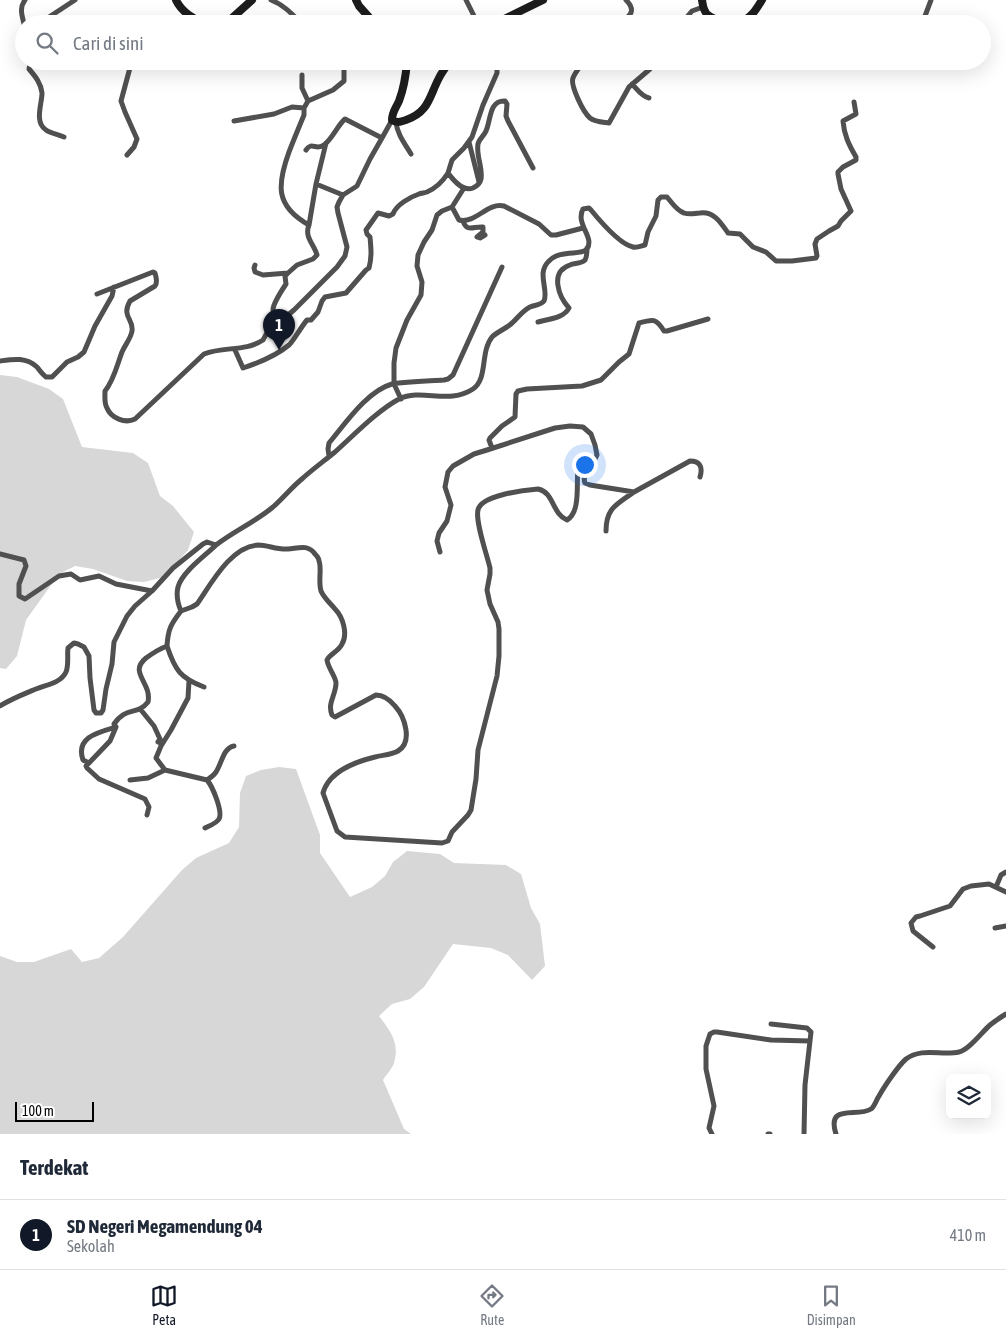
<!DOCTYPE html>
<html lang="id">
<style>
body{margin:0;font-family:"Asap Condensed",sans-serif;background:#f6f6f7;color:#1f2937}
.controls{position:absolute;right:15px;bottom:15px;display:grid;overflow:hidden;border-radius:8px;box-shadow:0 5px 20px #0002}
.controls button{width:45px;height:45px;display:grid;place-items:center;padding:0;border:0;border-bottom:1px solid #e0e1e3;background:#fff;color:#1f2937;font:25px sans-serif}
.scale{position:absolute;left:15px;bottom:12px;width:79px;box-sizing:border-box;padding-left:5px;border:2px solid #000;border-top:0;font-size:14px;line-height:18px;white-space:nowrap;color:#000;-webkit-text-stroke:4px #fff;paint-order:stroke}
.you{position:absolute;left:584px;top:464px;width:18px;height:18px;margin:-12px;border:4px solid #fff;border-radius:50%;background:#1a73e8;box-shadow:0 0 0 8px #1a73e833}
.badge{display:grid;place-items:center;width:32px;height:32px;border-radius:50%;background:#111827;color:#fff;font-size:16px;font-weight:700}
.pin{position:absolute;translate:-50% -41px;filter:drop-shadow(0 1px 2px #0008)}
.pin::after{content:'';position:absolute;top:26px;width:18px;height:15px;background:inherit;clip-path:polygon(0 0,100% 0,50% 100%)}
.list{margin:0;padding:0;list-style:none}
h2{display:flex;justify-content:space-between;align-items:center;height:65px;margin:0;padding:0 20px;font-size:21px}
h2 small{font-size:16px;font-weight:400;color:#747a83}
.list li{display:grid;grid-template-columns:32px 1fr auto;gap:15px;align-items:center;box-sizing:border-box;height:70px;padding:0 20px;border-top:1px solid #e0e1e3}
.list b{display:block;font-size:19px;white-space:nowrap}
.list p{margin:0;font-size:16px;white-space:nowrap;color:#747a83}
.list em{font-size:16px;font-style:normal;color:#747a83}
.icon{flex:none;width:28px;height:28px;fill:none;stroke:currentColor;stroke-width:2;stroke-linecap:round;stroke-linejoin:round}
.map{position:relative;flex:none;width:1006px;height:1134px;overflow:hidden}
.search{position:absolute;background:#fff;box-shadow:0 5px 20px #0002;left:15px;right:15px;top:15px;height:55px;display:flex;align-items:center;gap:12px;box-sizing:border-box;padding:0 18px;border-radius:28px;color:#747a83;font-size:19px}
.sheet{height:135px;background:#fff}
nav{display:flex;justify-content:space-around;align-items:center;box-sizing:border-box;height:70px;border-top:1px solid #e0e1e3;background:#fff;font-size:14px;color:#747a83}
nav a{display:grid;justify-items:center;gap:2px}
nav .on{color:#111827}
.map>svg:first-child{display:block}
</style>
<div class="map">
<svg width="1006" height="1134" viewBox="0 0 1006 1134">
<rect width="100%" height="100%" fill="#fff"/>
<path fill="#d7d7d7" d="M0,375L17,377L49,389L63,399L82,447L133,453L148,463L160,496L173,506L194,532L188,550L164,577L144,582L127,581L93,569L75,566L59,574L26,620L17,656L6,669L0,668Z
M279,767L296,769L320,835V853L350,897L372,887L385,876L393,862L407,851L440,854L454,863L506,865L521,874L531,908L540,924L545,966L532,980L508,955L491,948L453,944L424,987L410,999L392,1004L379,1016C390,1031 400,1042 394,1063C392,1069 386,1075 383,1080L404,1129L411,1134H0V956L17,962H34L71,949L82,962L99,958L123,937L182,870L196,858L229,843L239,827L240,793L246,776L261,770Z"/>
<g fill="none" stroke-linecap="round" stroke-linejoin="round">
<path stroke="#505050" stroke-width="5" d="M271,0C284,5 292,14 302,24
M466,0L478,24
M24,24C22,15 19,8 25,0
M34,24L43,21L75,0
M172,24L180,18L191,16
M619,24C630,16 637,11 626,0
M681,24L692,11L703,7
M922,24L931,0
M24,29C22,34 22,40 24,45
M32,61L30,64L29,69C35,76 41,83 42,93C42,104 34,122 46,130C50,133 59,135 64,137
M101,61C111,64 125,69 134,61
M495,61L497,66V73L483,105L472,137L464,148L452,160L448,173C454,181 463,192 473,188C477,186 480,184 481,179C483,168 476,156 478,144C479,139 484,136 486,131C491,120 489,100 505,101L507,104L506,116L508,121L533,168
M584,61C581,66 575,72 573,78C570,85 583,112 590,118C595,122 602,122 609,123L629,87L650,69L656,61
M302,75V88L308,101L304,108V115C299,127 294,139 289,152C277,185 275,206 309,225
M632,84C638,90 641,96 649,98
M308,101L333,90L344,81V69L341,61
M234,121L274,114L292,107L304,108
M396,122C397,134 405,144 411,154
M469,142L479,182
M306,150C312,141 316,151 324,145C333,138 337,126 345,119L382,138L392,120
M127,155L134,147L137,139L125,112L121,101L131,64
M316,184L343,195
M464,188L452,207L459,220C476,224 487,202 504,206L539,224L551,235H556L583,228
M463,221C467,233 474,226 483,227V232L477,237L480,238L485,235
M255,265L254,268L255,272L263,275L288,273L297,265L313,259L317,255C314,244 304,237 309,225L316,184L326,143
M97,294L153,272L155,273C156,277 158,282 155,286L130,301C121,317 134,319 132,331C131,338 125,345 122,352C117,365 114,380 105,391C105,397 104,403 107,408C111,418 125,424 135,419L204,354C224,346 245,352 263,340C267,333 271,325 273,317C274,316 273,310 273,309C274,302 282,290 286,284L285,276L288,273
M274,316L288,315L294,310L337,267L345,256L347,247L338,213L337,207L339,202L343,195L357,186L370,159L382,138
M538,322C549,319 564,318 569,308C559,297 549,272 570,265C574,263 581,264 585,260C587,257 587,252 587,248
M235,350L243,368C258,363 276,356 289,345C294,340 301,327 307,320H311L318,312L322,301L325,297L346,293L366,270L369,268C372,257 371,248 370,237L367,234L366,230L378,213L389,216L393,214C396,205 410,197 419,194C421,193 424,193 427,192C436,188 443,181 448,173
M0,361C14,359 26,357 37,367C40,371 42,374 46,377H52L67,362L78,357L84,352L95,326L112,296L114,287
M401,399L394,384V363L396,348L407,320L421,295L422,282L417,266L418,255L424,242L432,230L437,215L442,211L452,207
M492,448L489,440L490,438L502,426L515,417L516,394L518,391L527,389L582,386L601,380L619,362L629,354L639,323C653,319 656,318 664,331H667L708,319
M329,456L328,449L329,443C345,424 367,391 392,384C408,381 428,381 444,380L448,379L453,375L502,267
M591,462C588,469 582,476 585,483L590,485L634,492C617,504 606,508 606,531
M634,492L690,461C700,461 703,467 700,477
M216,545C205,556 182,572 178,587C176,595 178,604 181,611L192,607L197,604C211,584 231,546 258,545C268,545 277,550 288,549C299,548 308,544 315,554C317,556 319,558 319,561C322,568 318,581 321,591C324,598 330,603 335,609C343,617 348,634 342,644C339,651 330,654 327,660C328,668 336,677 336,683C336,695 327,703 332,715L335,717L376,695C384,695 390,700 395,706C405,717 413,742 398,751C391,755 382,755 375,757C355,762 329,771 323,793L337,831L345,837L442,843L448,841L452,832L468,815L471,810L476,779L478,750L497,676L499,656V629L498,622L490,604L487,590L490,574V568C487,555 475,521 478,510C481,495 525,490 538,489C554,492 552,514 567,520C581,512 576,483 578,469C582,463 588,464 594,461L597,455L595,445L591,434L583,427L570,426L555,428L487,450L474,454L453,466L448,472L445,487L451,505L447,521L439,533L437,541L440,552
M0,554L24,560L26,566L19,584V596L25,599L59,576L71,574L80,580L99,576L116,584L152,591
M167,646C175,670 180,678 204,687
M189,681L188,698L171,730L161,746L156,758L165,770L207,780C213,787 223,812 219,819C217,823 209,826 205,828
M0,706C11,699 24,694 36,689C46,685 61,683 66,672C69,665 67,655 68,648L74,643L78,644L84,647L89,656L90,678L94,710L96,713H101L103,710L106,689L112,664L114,642L127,616L135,606L152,591L173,568L203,544L207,542L216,545C234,531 255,522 273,507C283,498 292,487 303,478C313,469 324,461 335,452C354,435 377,411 399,399C422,388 449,405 473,389C488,379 480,352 492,337C497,332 505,329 511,324C517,319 522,311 530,307C535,305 541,305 544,301C549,290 536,273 549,261C560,249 582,256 587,249C595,237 575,224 583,209L589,208L591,210C600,221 619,244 633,247C637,248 641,246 645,245L648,232L656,216L658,200L661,197H667C672,203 677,211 684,213C690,215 695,213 700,213C714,211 721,223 728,233L740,234L753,247L766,252L776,261H792L816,258L817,256L815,244L817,239L829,231L838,226L841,221L851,211L841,189L838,174V172L843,167L856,160V157C849,145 844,135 843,121L856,114L854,102
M141,710L154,726L160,739L158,742
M89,763L110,741L116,727
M130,780L148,778L165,770
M207,780C210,778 214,775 216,772C222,763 223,748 234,746
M147,815L149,807L145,799L99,779L87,768L86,766L89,763L83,760C75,737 99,732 116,727L114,724C126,706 137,716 148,702C152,682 128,673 146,658C153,653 159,649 167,646C168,629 171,624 181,611
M996,887L1001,875L1006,872
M995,928L1006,926
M933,947L913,931L911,923L916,917L920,916L950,906L963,889L971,886L989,884L1006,892
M771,1024L807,1028L811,1032L805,1085L804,1134
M712,1134L709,1128L714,1106L706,1069V1046L710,1034L714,1032H717L771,1040L810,1041
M768,1134H770
M836,1134C826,1103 857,1118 871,1109C875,1106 876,1100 879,1096C884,1087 898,1066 906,1059C922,1047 942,1056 959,1052C969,1050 982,1032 990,1025C995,1021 1001,1017 1006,1014"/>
<path stroke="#1d1d1d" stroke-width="8" d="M176,0C181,11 194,20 206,24
M356,0L359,6L375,24
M702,0C703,5 703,11 708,15C715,21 734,24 743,21C752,17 757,8 762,0
M223,24L231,19L252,0
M494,24L543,0
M407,61C406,75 404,88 399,101C396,108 392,112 392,120C397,123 400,122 406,120C429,112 429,97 439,78C442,72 446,67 450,61"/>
</g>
</svg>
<div class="controls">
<button><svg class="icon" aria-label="layers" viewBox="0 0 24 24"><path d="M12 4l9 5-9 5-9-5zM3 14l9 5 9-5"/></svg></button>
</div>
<div class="scale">100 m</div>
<div class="you"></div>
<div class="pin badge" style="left:279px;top:350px">1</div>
<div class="search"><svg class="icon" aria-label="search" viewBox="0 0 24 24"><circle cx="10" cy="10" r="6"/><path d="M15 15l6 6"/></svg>Cari di sini</div>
</div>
<section class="sheet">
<h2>Terdekat<small></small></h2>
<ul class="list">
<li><span class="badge">1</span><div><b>SD Negeri Megamendung 04</b><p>Sekolah</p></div><em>410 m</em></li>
</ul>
</section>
<nav>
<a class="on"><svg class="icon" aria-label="map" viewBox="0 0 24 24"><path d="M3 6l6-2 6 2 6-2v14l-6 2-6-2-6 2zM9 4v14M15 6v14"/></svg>Peta</a>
<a><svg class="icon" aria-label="directions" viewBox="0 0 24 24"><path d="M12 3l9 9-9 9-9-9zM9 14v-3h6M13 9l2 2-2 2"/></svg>Rute</a>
<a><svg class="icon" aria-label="saved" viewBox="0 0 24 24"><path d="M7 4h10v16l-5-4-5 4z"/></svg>Disimpan</a>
</nav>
